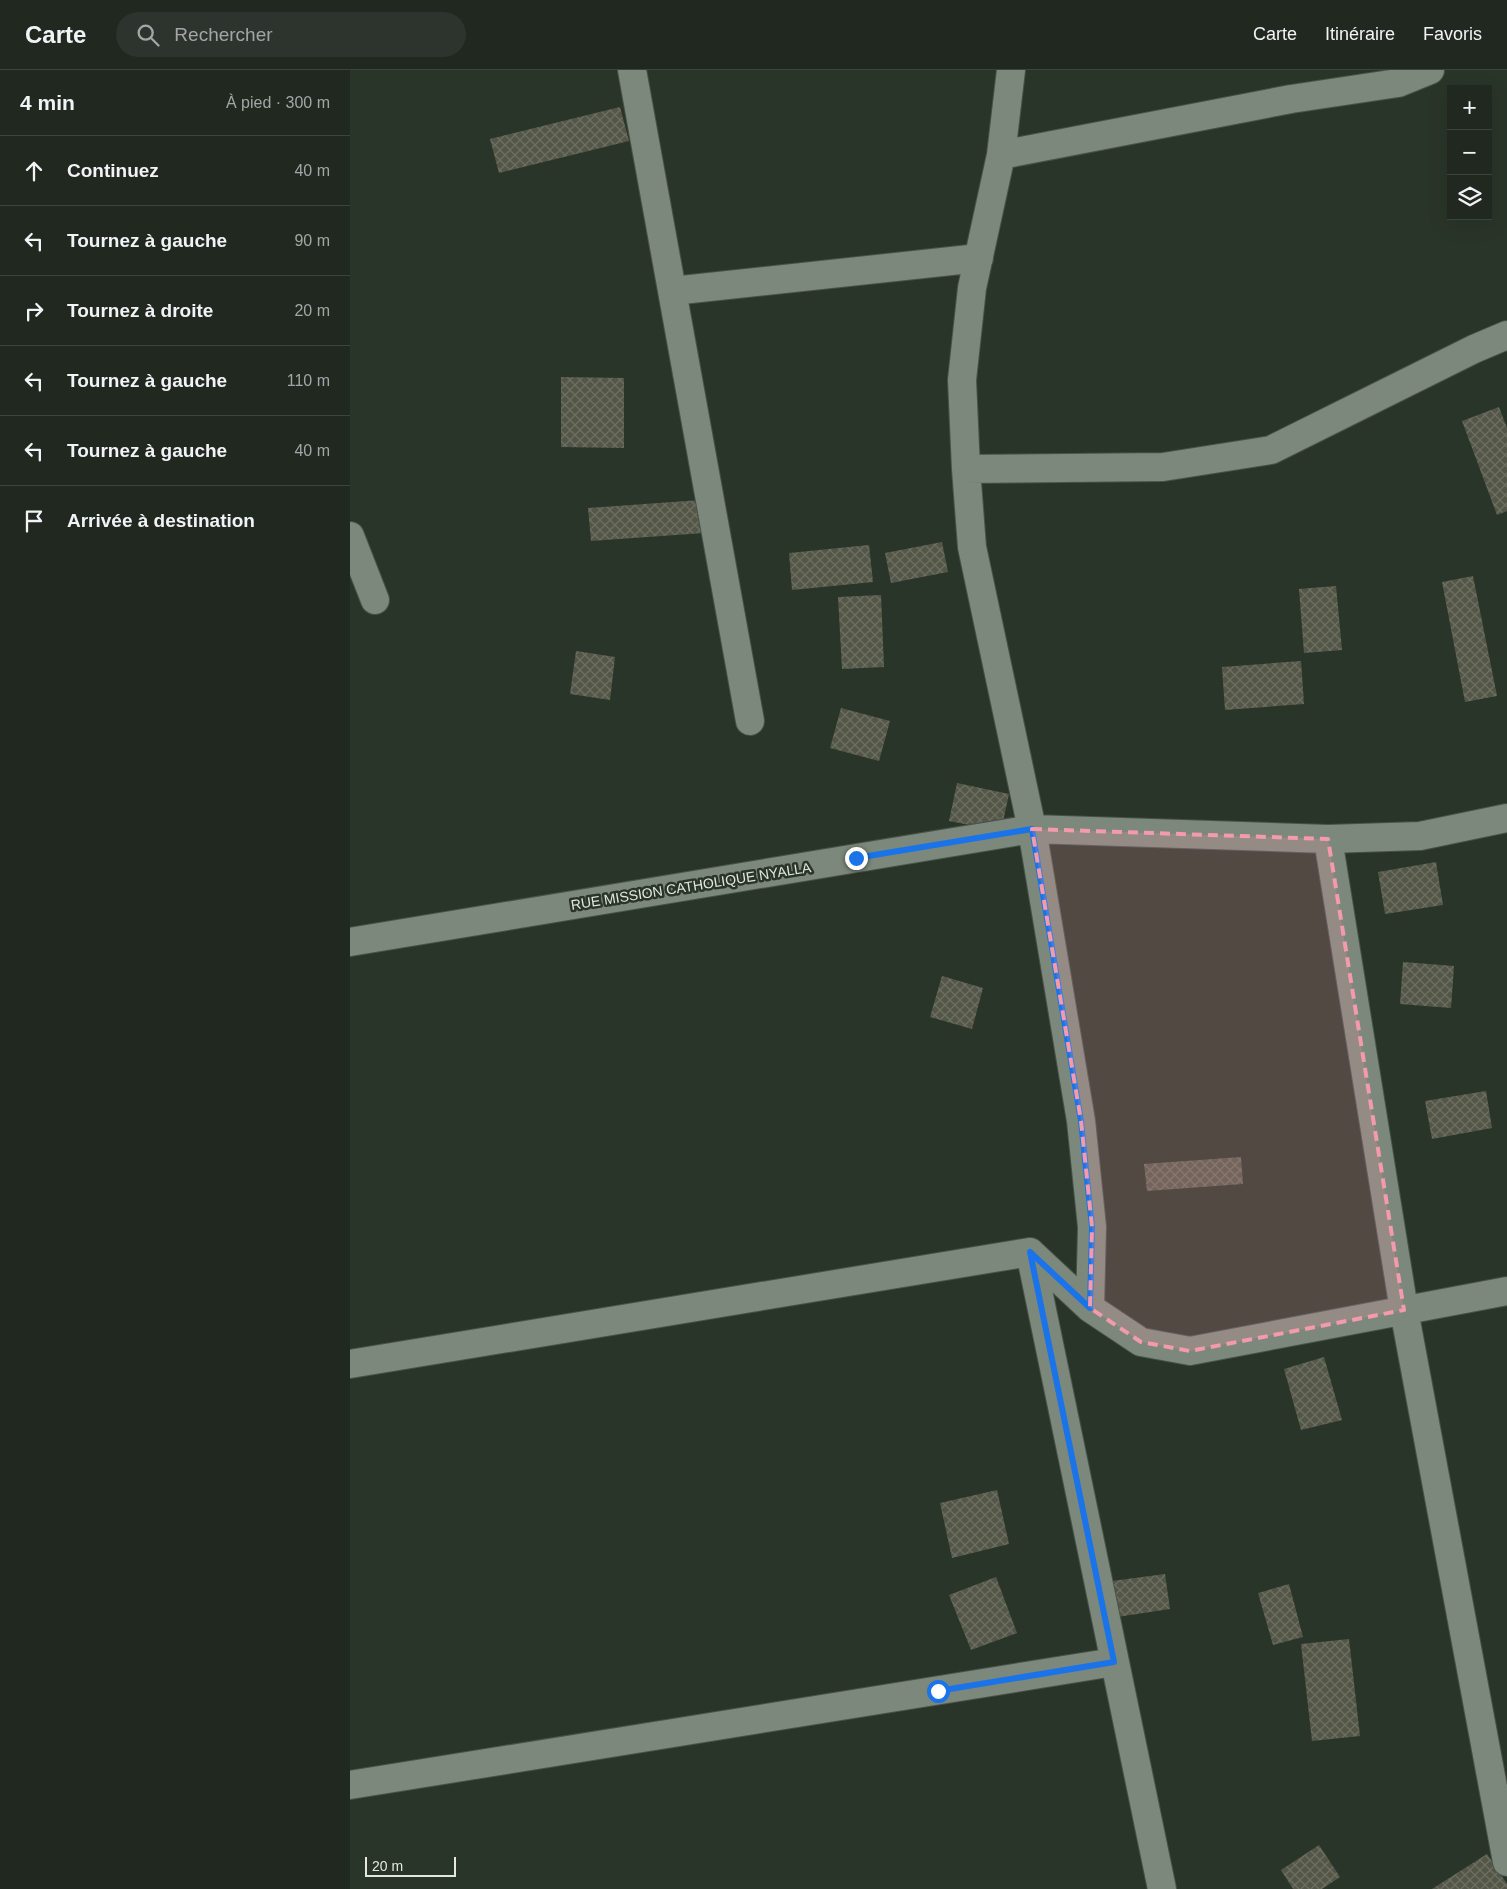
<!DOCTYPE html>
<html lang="fr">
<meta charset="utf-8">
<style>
body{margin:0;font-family:Arial,sans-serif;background:#2d342d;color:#f1f3f6}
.controls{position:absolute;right:15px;top:15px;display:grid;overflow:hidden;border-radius:0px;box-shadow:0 5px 20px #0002}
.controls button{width:45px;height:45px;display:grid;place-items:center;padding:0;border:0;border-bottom:1px solid #3d443e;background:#202820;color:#f1f3f6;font:25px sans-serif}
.scale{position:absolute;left:15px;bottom:12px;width:91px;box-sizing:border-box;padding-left:5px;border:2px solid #e1e8e1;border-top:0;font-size:14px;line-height:18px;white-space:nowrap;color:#e1e8e1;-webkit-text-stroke:4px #2a352a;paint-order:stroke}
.stop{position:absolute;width:15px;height:15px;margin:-11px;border:4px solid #1a73e8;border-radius:50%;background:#fff}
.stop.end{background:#1a73e8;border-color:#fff;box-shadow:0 1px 5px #0008}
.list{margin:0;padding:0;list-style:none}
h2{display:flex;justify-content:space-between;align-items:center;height:65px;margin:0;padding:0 20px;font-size:21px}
h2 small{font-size:16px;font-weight:400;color:#a2a6a5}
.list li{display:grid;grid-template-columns:32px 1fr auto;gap:15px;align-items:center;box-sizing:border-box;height:70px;padding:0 20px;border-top:1px solid #3d443e}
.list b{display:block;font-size:19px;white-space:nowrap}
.list em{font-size:16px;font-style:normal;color:#a2a6a5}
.icon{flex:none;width:28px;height:28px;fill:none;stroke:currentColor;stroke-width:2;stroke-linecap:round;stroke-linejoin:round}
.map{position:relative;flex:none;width:1157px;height:1819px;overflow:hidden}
header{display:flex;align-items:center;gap:30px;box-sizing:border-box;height:70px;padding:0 25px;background:#202820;border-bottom:1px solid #3d443e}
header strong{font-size:24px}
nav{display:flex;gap:28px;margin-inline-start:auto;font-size:18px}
.search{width:350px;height:45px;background:#2d342d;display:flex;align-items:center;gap:12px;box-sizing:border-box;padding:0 18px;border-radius:28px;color:#a2a6a5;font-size:19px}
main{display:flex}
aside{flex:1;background:#202820}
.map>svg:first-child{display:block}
</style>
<header>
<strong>Carte</strong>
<div class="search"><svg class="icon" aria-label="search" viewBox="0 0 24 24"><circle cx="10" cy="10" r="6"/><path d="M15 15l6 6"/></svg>Rechercher</div>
<nav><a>Carte</a><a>Itinéraire</a><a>Favoris</a></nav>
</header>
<main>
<aside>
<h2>4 min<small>À pied · 300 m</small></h2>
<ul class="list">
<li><svg class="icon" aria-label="ahead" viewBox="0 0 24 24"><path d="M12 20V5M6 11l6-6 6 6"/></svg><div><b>Continuez</b></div><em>40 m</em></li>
<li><svg class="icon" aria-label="left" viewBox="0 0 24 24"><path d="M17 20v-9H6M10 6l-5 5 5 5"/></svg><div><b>Tournez à gauche</b></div><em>90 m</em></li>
<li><svg class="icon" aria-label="right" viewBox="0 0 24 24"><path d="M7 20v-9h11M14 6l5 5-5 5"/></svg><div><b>Tournez à droite</b></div><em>20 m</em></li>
<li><svg class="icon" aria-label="left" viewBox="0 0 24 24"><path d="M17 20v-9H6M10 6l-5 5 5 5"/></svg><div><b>Tournez à gauche</b></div><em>110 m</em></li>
<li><svg class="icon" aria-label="left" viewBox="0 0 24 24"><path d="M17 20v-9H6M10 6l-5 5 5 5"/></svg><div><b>Tournez à gauche</b></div><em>40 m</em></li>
<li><svg class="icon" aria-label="arrive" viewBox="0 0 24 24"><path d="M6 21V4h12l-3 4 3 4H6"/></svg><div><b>Arrivée à destination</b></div></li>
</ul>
</aside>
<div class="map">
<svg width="1157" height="1819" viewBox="0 0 1157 1819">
<defs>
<pattern id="building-cross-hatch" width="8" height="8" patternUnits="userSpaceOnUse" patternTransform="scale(1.25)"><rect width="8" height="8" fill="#545748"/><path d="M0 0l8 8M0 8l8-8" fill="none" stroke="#6c6f62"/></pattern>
</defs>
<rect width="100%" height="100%" fill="#2a352a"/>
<path fill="url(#building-cross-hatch)" d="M270,37L279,71L149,103L140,69Z
M211,307L274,308V378L211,377Z
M1149,337L1157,358V441L1147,445L1112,351Z
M351,430L354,463L241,471L238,438Z
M592,472L598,502L541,513L535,483Z
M519,475L523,512L442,520L439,483Z
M1123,506L1147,626L1115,632L1092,512Z
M986,516L992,580L954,583L949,519Z
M531,525L534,597L492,599L488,527Z
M226,581L265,587L260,630L220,624Z
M951,591L954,634L875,640L872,597Z
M491,638L540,651L529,691L480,678Z
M607,713L659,724L651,761L599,751Z
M1086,792L1093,835L1035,844L1028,802Z
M1053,892L1104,896L1101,938L1050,934Z
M592,906L633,918L622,959L580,947Z
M1136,1021L1142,1058L1082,1069L1075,1031Z
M891,1087L893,1114L797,1121L794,1094Z
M974,1287L992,1350L951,1360L934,1299Z
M647,1420L659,1474L602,1488L590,1433Z
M815,1504L820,1539L767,1547L762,1511Z
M646,1507L667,1563L621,1580L599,1525Z
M939,1514L953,1567L923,1575L908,1523Z
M999,1569L1010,1666L962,1671L951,1574Z
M969,1775L990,1807L972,1819H943L931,1800Z
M1137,1784L1157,1814V1819H1082Z"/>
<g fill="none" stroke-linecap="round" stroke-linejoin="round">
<g stroke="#485249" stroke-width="30">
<path id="minor" d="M282,0L400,651
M661,0L651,85L622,218L612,310L616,399L622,477L682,759L731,1051L742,1157L740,1238
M651,85L941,29L1048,13L1080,0
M322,221L629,188
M616,399L813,397L921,380L1124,279L1157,265
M0,466L25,530
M978,769L1054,1240L1157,1792
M0,872L682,759L978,769L1070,766L1157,748
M680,1182L812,1819
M680,1182L740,1238L791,1272L840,1281L1157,1221
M0,1294L680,1182
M0,1715L764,1592"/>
</g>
<use href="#minor" stroke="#7b887b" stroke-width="28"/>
</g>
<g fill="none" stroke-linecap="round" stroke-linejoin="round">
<path stroke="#1a73e8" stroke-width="6" d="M506,788L682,759L731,1051L742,1157L740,1238L680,1182L764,1592L588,1621"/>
</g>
<path fill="#f39aac" fill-opacity="0.2" stroke="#f39aac" stroke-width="4" stroke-dasharray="10 6" stroke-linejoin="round" d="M682,759L978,769L1054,1240L840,1281L791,1272L740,1238L742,1157L731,1051Z"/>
<g text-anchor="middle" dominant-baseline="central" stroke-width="5" stroke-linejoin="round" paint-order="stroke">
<g font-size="14" fill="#e1e8e1" stroke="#2a352a">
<text transform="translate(341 816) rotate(-9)">RUE MISSION CATHOLIQUE NYALLA</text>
</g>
</g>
</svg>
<div class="controls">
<button>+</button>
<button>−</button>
<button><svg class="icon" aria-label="layers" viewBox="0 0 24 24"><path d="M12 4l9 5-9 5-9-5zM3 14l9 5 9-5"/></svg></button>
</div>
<div class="scale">20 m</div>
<div class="stop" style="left:588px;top:1621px"></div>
<div class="stop end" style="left:506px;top:788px"></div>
</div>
</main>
